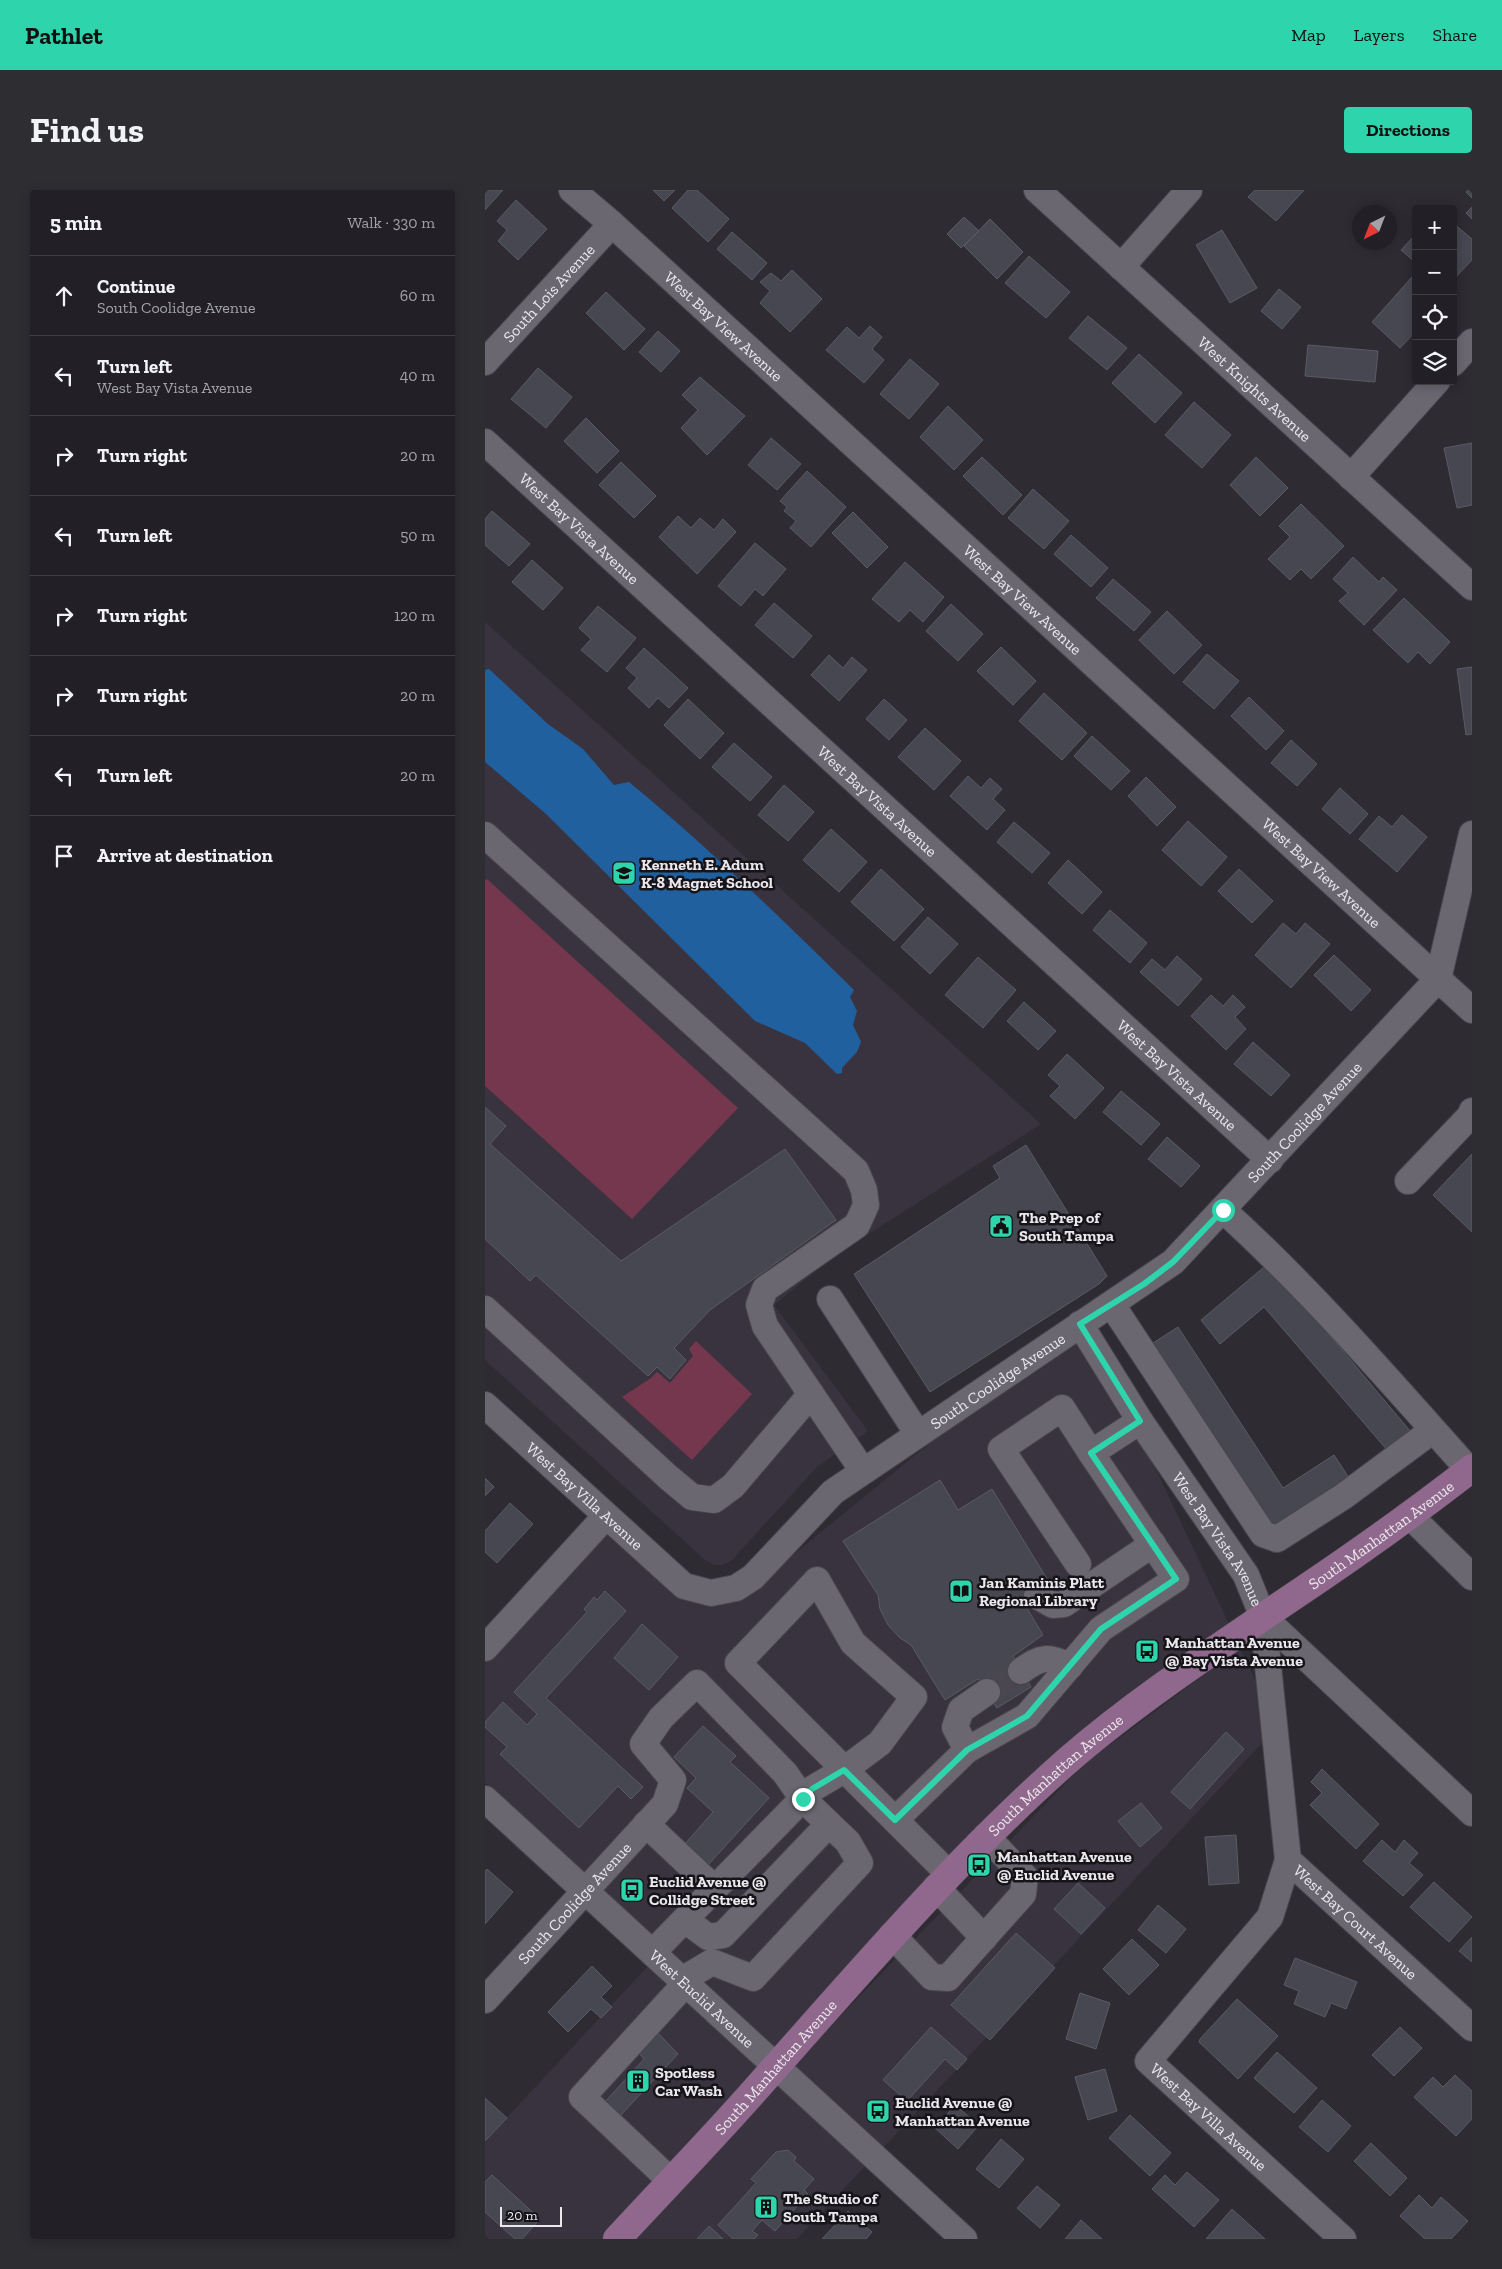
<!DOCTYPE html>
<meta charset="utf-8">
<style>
body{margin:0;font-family:"Zilla Slab",serif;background:#2e2d32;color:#f1f3f6}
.controls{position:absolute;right:15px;top:15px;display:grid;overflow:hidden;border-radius:5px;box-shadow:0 2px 12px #0003}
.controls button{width:45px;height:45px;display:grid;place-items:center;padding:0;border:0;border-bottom:1px solid #3f3e43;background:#222026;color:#f1f3f6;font:25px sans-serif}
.compass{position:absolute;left:867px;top:15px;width:45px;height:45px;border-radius:50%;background:#222026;box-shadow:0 2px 12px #0003;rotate:222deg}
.scale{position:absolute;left:15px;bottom:12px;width:62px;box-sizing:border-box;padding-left:5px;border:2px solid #eae8ed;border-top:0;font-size:14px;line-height:18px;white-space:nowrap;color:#eae8ed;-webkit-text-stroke:4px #161418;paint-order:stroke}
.stop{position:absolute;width:15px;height:15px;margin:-11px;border:4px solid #2ed4ab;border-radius:50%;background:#fff}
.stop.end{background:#2ed4ab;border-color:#fff;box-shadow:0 1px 5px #0008}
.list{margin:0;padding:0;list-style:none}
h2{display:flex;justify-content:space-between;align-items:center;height:65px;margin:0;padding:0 20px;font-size:21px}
h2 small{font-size:16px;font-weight:400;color:#a2a3a7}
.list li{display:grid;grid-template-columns:32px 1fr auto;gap:15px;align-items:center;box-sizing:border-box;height:80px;padding:0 20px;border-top:1px solid #3f3e43}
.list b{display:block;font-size:19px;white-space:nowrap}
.list p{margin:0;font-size:16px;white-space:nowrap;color:#a2a3a7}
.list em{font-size:16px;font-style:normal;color:#a2a3a7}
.icon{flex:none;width:28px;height:28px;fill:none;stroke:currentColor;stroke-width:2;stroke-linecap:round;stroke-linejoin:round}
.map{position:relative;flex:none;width:987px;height:2049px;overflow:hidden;border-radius:5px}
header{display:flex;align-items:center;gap:30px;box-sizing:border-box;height:70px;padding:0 25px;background:#2ed4ab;color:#111}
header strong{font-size:24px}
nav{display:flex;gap:28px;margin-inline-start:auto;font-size:18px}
.intro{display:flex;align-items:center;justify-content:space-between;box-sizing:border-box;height:120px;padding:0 30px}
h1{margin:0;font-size:35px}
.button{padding:12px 22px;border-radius:5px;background:#2ed4ab;color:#111;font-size:18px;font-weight:700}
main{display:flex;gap:30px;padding:0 30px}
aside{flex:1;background:#222026;border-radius:5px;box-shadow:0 2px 12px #0003}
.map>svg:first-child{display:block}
</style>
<header>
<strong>Pathlet</strong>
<nav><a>Map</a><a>Layers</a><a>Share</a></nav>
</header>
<div class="intro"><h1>Find us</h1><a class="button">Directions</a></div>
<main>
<aside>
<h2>5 min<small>Walk · 330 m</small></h2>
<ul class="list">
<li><svg class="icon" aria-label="ahead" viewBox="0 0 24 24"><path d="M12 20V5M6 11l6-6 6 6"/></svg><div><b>Continue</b><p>South Coolidge Avenue</p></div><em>60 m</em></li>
<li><svg class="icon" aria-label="left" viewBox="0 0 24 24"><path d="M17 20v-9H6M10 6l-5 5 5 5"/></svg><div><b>Turn left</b><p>West Bay Vista Avenue</p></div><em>40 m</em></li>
<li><svg class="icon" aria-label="right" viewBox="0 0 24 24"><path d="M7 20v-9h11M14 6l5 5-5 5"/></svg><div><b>Turn right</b></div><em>20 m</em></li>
<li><svg class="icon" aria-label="left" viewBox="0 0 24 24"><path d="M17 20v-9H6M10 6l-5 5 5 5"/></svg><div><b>Turn left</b></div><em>50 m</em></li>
<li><svg class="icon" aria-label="right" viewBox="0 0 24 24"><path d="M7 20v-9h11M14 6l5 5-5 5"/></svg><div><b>Turn right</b></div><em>120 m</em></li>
<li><svg class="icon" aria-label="right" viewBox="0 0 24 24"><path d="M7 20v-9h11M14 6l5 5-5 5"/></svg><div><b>Turn right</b></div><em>20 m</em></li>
<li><svg class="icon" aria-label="left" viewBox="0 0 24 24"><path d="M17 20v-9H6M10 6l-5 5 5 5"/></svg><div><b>Turn left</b></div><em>20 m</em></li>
<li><svg class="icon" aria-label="arrive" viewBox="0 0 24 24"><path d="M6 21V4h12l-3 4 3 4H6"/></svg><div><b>Arrive at destination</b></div></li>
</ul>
</aside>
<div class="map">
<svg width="987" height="2049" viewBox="0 0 987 2049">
<rect width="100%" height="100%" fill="#2e2b33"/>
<path fill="#393340" d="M0,432L556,934L349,1066L289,1115L383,1241L332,1277L246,1371L237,1375H229L219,1369L0,1170Z
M591,1150L665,1267L746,1438L584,1559L292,1860L0,1593V1474L121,1342L186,1400L185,1403L199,1411L202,1409L287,1382L472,1231Z
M755,1458L773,1496L779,1551L398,1958L308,1875L598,1575Z
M164,1775L275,1878L117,2049H0V1951Z
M291,1892L381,1975L312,2049H146Z"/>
<path fill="#75374d" d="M2,689L253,918L147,1029L0,896V691Z
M211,1151L267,1204L207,1270L137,1207L166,1188L172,1182L185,1193L208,1166L204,1159Z"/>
<path fill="#20609e" d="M4,479L63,534L98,559L129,595L144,592C223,657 296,728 369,800L365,807L372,821L368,835L376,852L372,862L357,878V883L352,884L320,853L270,831L61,624L0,572V480Z"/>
<path fill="#464750" stroke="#5a5b64" d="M0,0H18L0,20Z
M168,0H190L179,11Z
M203,0H212L244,29L223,52L187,18Z
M770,0H819L791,31L763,7Z
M983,0H987V8L981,2Z
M31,10L62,39L33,70L13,51L22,40L12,31Z
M987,17V29L981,23Z
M479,27L494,41L476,58L462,44Z
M505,29L538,62L512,89L479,56Z
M968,33L987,49V70L968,90Z
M737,40L772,98L745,113L711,55Z
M247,42L282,73L267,90L232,59Z
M931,44V73L916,60Z
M544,66L585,102L561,128L520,93Z
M307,80L337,109L305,142L275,113L285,101L275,92L286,83L296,91Z
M927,87L931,90V141L915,158L887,132Z
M794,99L816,117L797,139L776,121Z
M121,102L160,139L139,160L101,123Z
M603,126L642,158L622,180L584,148Z
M385,136L397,147L387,159L399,170L379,193L341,160L362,137L374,148Z
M173,141L195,161L176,182L154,162Z
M823,155L893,161L890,192L820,186Z
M654,164L697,203L670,233L627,193Z
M425,169L454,194L424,229L395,204Z
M53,178L87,207L61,238L26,209Z
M215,187L260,226L222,265L196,238L213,220L197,205Z
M709,212L746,245L717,278L680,245Z
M463,216L498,250L469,280L435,247Z
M101,228L134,261L112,283L79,251Z
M286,248L316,274L292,300L263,275Z
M987,253V315L972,318L959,258Z
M497,267L537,305L518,325L478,286Z
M771,267L803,298L775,326L745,295Z
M136,272L171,306L149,328L114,295Z
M322,281L361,317L326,357L305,338L311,331L299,321L302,317L295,311Z
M548,299L584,331L559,359L523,328Z
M816,314L859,356L826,389L816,379L805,390L783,369L805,347L794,336Z
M7,321L45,354L24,376L0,355V329Z
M368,322L403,357L382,378L347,343Z
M193,326L206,338L215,328L229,340L238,329L251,342L212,384L174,347Z
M586,345L623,378L606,397L569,364Z
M270,353L301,379L278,406L270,399L256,416L233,396Z
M868,367L894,392L898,387L912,400L879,435L854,411L863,403L848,389Z
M47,370L78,398L58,420L27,392Z
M420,372L459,407L438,432L425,420L414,432L387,409Z
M628,389L666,422L649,441L611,408Z
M919,408L965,452L945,474L933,462L923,473L888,440Z
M289,413L327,446L308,468L270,435Z
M466,414L498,444L473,471L441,441Z
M113,416L151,448L122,482L96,460L106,449L94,438Z
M682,421L717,455L689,484L654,450Z
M516,457L551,491L528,515L492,481Z
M159,458L203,498L184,518L173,508L164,518L143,498L152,488L141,478Z
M722,464L754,491L729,519L698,492Z
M344,465L358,478L367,467L382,480L354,511L326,485Z
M987,477V544L981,545L972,479Z
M559,503L602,543L577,570L534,531Z
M764,507L799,541L781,560L746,526Z
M203,509L239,543L215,569L179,535Z
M399,509L422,530L404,550L381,529Z
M440,538L476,571L449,600L413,567Z
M607,546L645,581L626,600L589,566Z
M806,550L832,574L812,596L786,573Z
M249,553L287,587L265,611L227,577Z
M483,586L496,598L505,588L517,599L508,609L520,620L502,640L465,606Z
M661,587L691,617L672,636L643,606Z
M299,595L329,622L303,651L273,625Z
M855,598L883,624L865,644L837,619Z
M917,625L942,647L912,682L874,649L894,626L907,637Z
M703,631L742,667L716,696L677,660Z
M529,632L565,663L547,683L512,652Z
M346,639L382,672L354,702L318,670Z
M583,670L617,702L597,724L563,693Z
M396,679L439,719L409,751L366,712Z
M754,679L788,711L767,733L733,701Z
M625,720L662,753L645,773L608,740Z
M443,727L473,754L445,784L416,757Z
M798,733L811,744L820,733L845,754L806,798L770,765Z
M849,765L886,800L866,821L829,785Z
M692,766L717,789L693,816L655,782L667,769L680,780Z
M493,767L531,800L498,838L460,805Z
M726,805L738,816L748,805L760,817L750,827L761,839L741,860L706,826Z
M539,812L571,841L553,860L522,831Z
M768,852L805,885L786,906L749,874Z
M582,864L619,898L590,929L565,906L575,896L563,885Z
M636,901L675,934L656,955L618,922Z
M0,917L21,936L5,954L136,1071L300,959L351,1030L225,1120L189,1158L201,1170L185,1189L172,1177L163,1186L51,1085L45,1091L0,1049Z
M682,947L715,976L696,997L663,969Z
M541,955L622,1086L614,1094L445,1202L369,1084L515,988L508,976Z
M987,964V1042L948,1005Z
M784,1073L926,1242L903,1261L779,1117L735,1154L716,1130Z
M693,1137L798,1298L849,1265L866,1291L790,1341L668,1153Z
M0,1288L9,1297L0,1306Z
M455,1290L473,1320L507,1299L567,1397L540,1415L558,1445L528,1466L546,1497L512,1518L493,1489L460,1510L426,1455L415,1448L403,1435L395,1419L393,1405L358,1351Z
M25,1313L48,1334L12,1373L0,1362V1341Z
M120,1401L141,1421L61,1508L158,1597L146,1609L133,1596L94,1638L15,1564L22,1557L0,1537V1532L18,1512L42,1535L52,1524L29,1502L102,1422L99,1419L109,1407L112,1410Z
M157,1434L193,1467L164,1500L129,1468Z
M218,1536L251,1566L245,1572L284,1608L223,1675L200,1654L228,1622L202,1598L211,1588L189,1567Z
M741,1542L759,1559L705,1619L686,1602Z
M837,1579L894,1634L871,1659L825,1615L837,1603L826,1592Z
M656,1613L677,1638L655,1657L633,1631Z
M751,1645L754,1693L724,1695L720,1647Z
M897,1650L910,1662L919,1650L933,1663L924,1673L938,1685L918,1706L878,1671Z
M2,1679L28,1702L0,1734V1681Z
M949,1692L987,1727L964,1752L925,1717Z
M593,1693L620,1718L596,1744L569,1719Z
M673,1715L701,1739L681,1763L653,1740Z
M531,1743L570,1778L505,1850L466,1815Z
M987,1747V1772L974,1761Z
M647,1749L674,1775L644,1805L618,1779Z
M810,1768L872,1792L861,1819L846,1813L840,1827L809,1814L814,1801L799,1795Z
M107,1776L127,1796L116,1807L127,1817L116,1828L106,1819L83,1842L63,1822Z
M595,1803L625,1813L611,1859L581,1849Z
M752,1809L793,1846L753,1889L714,1852L715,1849Z
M446,1837L482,1869L472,1880L460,1869L422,1911L398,1890Z
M915,1837L937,1858L909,1886L887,1865Z
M173,1843L193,1864L133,1928L118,1914L159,1869L154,1863Z
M792,1862L832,1898L809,1923L769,1888Z
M620,1879L632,1921L603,1930L590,1887Z
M970,1885L987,1901V1929L971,1946L929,1907L948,1887L958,1897Z
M0,1908L22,1928L0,1951Z
M837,1910L866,1936L843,1962L814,1937Z
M470,1915L494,1935L473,1959L450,1938Z
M645,1925L686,1963L665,1986L624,1948Z
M516,1949L539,1969L514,1998L491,1979Z
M886,1953L922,1988L905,2006L869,1971Z
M303,1960L311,1967L309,1971L329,1989L319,2000L323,2004L290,2041L277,2030L267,2041L273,2045L269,2049H248L233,2035L271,1993L266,1989L291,1962Z
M702,1982L734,2010L709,2037L667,1999L680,1985L690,1995Z
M7,1985L55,2029L37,2049H30L0,2022V1992Z
M552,1996L575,2015L555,2038L532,2018Z
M934,2005L947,2018L956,2007L983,2031L966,2049H940L915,2026Z
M747,2019L780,2049H721Z
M363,2021L387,2042L381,2049H337Z
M596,2030L617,2049H580Z
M224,2036L238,2049H212Z"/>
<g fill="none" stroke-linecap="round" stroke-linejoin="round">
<path stroke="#4a474f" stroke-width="26" stroke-dasharray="26 13" stroke-linecap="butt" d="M502,1502L536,1481"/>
<g stroke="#49464d" stroke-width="28">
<g id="minor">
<path id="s1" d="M87,0L127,34L987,820"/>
<path id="s2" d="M552,0L987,397"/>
<path d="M636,77L704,0"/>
<path id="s3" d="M0,172L127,34"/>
<path d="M968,173L987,152"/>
<path id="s4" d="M0,252L785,970"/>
<path d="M866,287L952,191"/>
<path d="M0,645L371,981L379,1000L381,1015L372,1035L280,1099L274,1115L280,1136L378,1281"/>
<path d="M923,991L986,925L987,921"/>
<path d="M738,1020C826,1100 905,1191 984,1280"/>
<path d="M345,1109L433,1244"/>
<path d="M627,1115L778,1344L792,1349L859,1306L948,1240"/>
<path d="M0,1119L183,1287L207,1307L229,1310L248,1296L326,1204"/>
<path id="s5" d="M595,1134L655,1231L761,1385L778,1427L987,1623"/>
<path id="s6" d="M0,1215L199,1396L226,1403L251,1398L268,1387L348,1302L688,1072L953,789L987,644"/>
<path d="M924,1325L987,1387"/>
<path d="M593,1374L516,1259L577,1218L606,1263"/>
<path d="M552,1406L568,1415L579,1414L668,1354"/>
<path id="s7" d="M778,1427L803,1670L987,1838"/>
<path d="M0,1458L121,1326"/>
<path d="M536,1481C557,1466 562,1466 585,1476"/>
<path d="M482,1560L470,1537L476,1520L502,1502"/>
<path id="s8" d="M0,1609L479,2049"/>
<path d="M410,1630L482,1560L542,1526L616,1439L691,1389L606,1263L655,1231"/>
<path d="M161,1634L230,1699"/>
<path id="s9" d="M803,1670L785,1727L663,1871L858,2049"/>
<path d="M451,1697L499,1748"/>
<path d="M200,1730L223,1747L238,1745L344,1634"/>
<path d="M407,1745L447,1787L463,1788L538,1704L540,1687L501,1646"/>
<path d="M168,1762L327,1599L359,1580L395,1553L429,1507L368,1453L332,1390L253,1473L464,1684"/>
<path id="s10" d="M0,1810L180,1614L188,1590L158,1554L176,1528L212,1493L300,1583L318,1609L363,1652L375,1673L268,1788L227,1772L197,1790"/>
<path d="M186,1991L97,1907L201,1793"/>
</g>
</g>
<g stroke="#49464d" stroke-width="29">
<g id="major">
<path id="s11" d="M132,2049C181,1996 231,1945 278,1891C376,1781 471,1669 582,1571C651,1511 728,1461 803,1410C866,1368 928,1324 987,1278"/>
</g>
</g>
<use href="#minor" stroke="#6b6770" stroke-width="26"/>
<use href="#major" stroke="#91688d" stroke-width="28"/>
</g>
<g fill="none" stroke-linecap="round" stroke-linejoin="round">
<path stroke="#2ed4ab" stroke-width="6" d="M318,1609L327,1599L359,1580L410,1630L482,1560L542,1526L616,1439L691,1389L606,1263L655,1231L595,1134L659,1094L688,1072L738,1020"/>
</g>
<defs>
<g id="school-square" transform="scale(1.25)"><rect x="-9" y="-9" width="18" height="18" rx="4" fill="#2ed4ab" stroke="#161418"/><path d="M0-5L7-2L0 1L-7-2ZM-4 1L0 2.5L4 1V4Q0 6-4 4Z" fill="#111"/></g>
<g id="civic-square" transform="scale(1.25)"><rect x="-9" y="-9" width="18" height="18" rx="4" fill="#2ed4ab" stroke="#161418"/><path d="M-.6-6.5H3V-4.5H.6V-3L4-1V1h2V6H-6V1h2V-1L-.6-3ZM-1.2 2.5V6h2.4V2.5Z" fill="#111"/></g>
<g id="library-square" transform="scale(1.25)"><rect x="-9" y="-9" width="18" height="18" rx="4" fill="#2ed4ab" stroke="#161418"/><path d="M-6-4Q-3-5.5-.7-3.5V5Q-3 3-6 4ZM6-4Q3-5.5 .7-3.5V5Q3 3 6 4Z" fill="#111"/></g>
<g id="bus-square" transform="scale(1.25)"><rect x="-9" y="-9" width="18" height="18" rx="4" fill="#2ed4ab" stroke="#161418"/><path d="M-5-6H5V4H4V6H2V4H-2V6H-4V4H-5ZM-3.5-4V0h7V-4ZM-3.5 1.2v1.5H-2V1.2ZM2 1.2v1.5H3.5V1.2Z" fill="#111"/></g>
<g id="building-square" transform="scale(1.25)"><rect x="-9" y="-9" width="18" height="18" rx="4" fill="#2ed4ab" stroke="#161418"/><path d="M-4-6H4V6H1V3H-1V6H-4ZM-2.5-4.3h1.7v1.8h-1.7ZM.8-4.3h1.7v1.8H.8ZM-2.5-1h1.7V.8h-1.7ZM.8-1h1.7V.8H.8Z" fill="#111"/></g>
</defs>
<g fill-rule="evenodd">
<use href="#school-square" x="139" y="683"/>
<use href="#civic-square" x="516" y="1036"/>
<use href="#library-square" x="476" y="1401"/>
<use href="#bus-square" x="662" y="1461"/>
<use href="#bus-square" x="494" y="1675"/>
<use href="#bus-square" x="147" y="1700"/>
<use href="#building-square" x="153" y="1891"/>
<use href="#bus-square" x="393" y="1921"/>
<use href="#building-square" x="281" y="2017"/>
</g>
<g text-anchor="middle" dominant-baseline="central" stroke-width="5" stroke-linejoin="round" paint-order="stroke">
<g font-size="16" fill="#eae8ed" stroke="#161418">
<text stroke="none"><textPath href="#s3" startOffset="94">South Lois Avenue</textPath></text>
<text stroke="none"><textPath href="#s1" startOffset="204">West Bay View Avenue</textPath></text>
<text stroke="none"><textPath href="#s2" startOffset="295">West Knights Avenue</textPath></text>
<text stroke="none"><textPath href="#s4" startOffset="128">West Bay Vista Avenue</textPath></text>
<text stroke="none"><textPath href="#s1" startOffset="609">West Bay View Avenue</textPath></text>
<text stroke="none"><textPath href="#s4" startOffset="532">West Bay Vista Avenue</textPath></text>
<text stroke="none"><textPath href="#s1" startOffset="1014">West Bay View Avenue</textPath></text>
<text stroke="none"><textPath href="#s4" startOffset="938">West Bay Vista Avenue</textPath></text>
<text stroke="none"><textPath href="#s6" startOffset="1062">South Coolidge Avenue</textPath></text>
<text stroke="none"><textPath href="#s6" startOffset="658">South Coolidge Avenue</textPath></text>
<text stroke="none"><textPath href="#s6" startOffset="135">West Bay Villa Avenue</textPath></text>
<text stroke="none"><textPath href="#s11" startOffset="1044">South Manhattan Avenue</textPath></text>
<text stroke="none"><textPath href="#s5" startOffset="256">West Bay Vista Avenue</textPath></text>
<text stroke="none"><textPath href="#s11" startOffset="639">South Manhattan Avenue</textPath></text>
<text stroke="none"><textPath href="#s10" startOffset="132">South Coolidge Avenue</textPath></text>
<text stroke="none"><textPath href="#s7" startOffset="336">West Bay Court Avenue</textPath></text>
<text stroke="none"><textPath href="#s8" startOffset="295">West Euclid Avenue</textPath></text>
<text stroke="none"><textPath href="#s11" startOffset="234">South Manhattan Avenue</textPath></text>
<text stroke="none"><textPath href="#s9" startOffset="331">West Bay Villa Avenue</textPath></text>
</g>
<g font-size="16" font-weight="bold" fill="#eae8ed" stroke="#161418" text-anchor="start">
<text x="156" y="674">Kenneth E. Adum<tspan x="156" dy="18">K-8 Magnet School</tspan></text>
<text x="534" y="1027">The Prep of<tspan x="534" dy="18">South Tampa</tspan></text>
<text x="494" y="1392">Jan Kaminis Platt<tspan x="494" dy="18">Regional Library</tspan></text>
<text x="680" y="1452">Manhattan Avenue<tspan x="680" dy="18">@ Bay Vista Avenue</tspan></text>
<text x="512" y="1666">Manhattan Avenue<tspan x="512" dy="18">@ Euclid Avenue</tspan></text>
<text x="164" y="1691">Euclid Avenue @<tspan x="164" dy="18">Collidge Street</tspan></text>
<text x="170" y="1882">Spotless<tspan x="170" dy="18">Car Wash</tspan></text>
<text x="410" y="1912">Euclid Avenue @<tspan x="410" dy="18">Manhattan Avenue</tspan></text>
<text x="298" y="2008">The Studio of<tspan x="298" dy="18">South Tampa</tspan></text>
</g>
</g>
</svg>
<div class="controls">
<button>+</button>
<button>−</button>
<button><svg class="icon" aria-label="locate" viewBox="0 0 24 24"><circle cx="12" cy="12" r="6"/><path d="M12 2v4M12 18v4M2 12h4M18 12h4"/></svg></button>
<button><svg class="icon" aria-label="layers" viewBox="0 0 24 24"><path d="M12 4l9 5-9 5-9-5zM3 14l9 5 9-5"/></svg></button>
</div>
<svg class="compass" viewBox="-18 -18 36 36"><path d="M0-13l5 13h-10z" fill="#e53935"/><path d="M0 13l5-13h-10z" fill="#a2a3a7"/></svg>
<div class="scale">20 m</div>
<div class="stop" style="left:738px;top:1020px"></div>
<div class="stop end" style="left:318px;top:1609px"></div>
</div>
</main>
